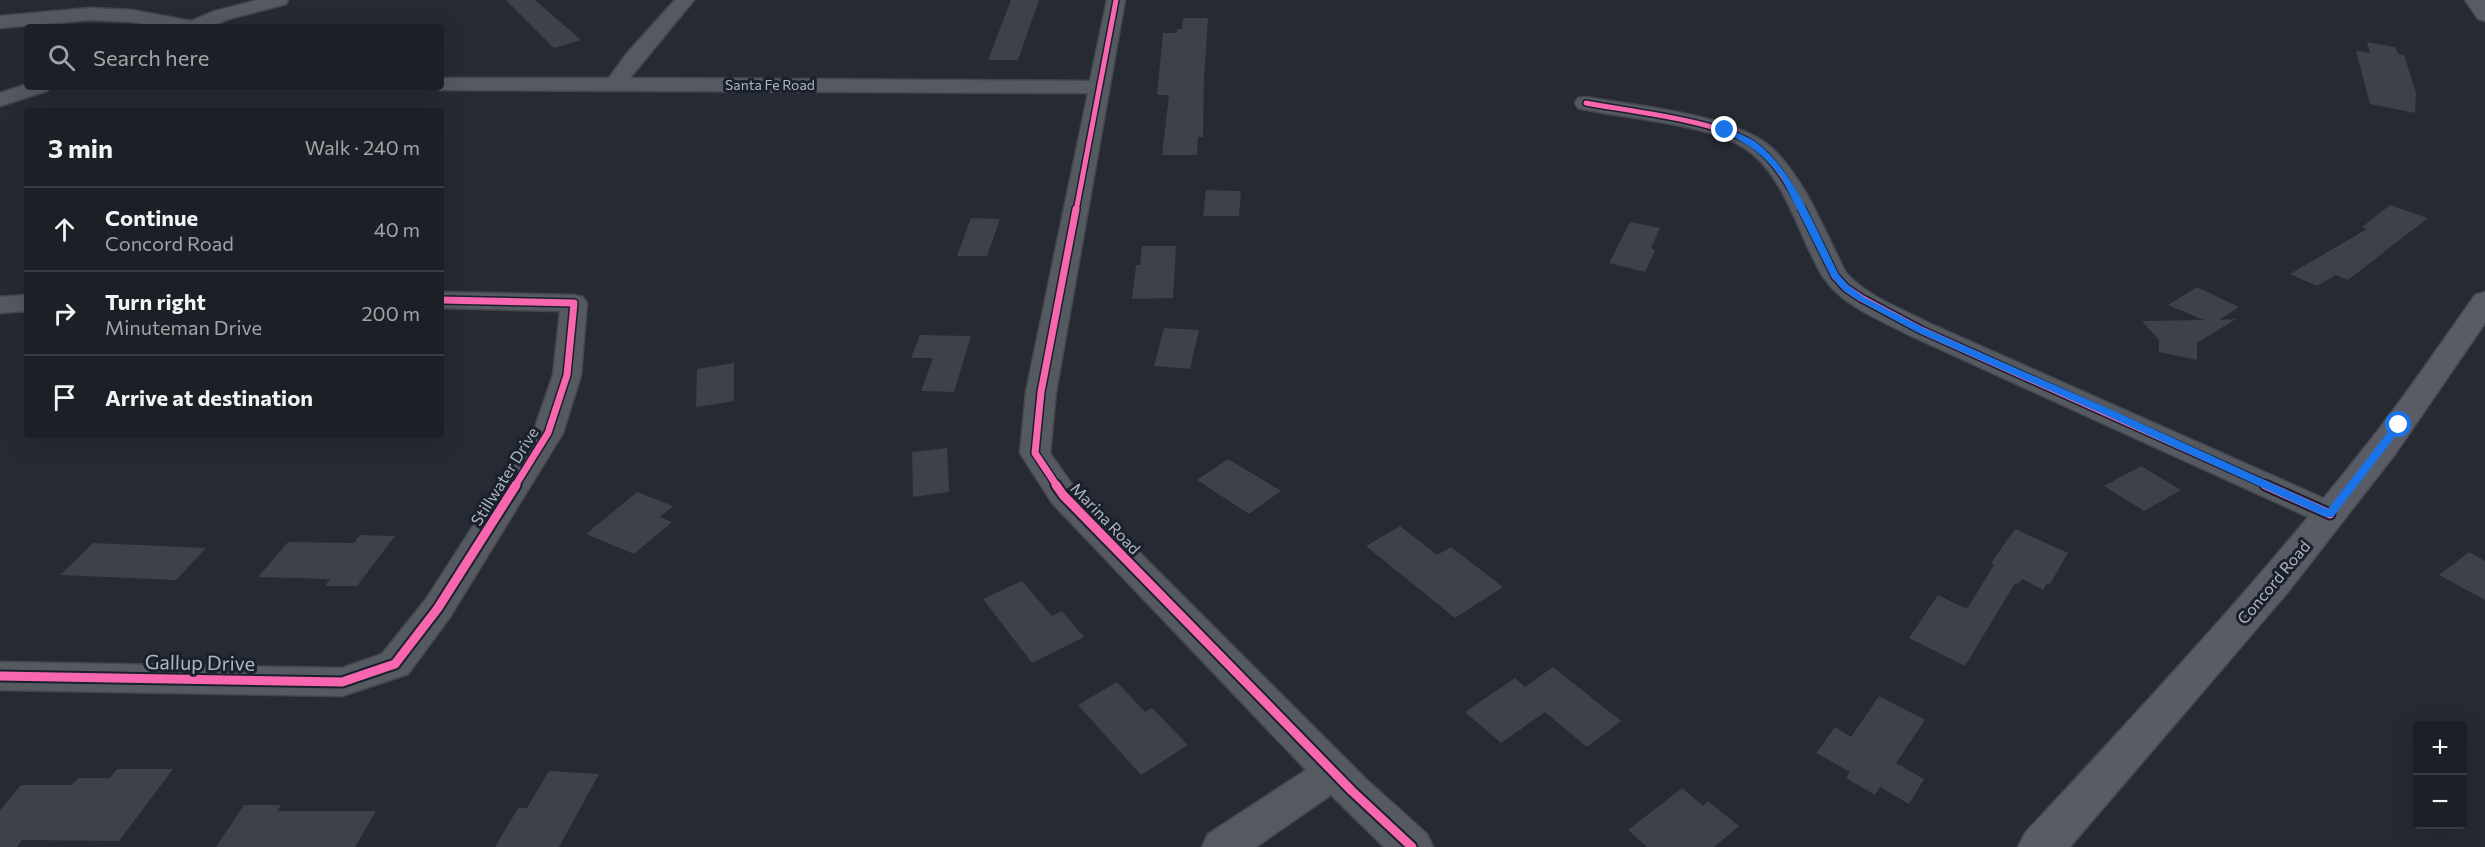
<!DOCTYPE html>
<meta charset="utf-8">
<style>
body{margin:0;font-family:Commissioner,sans-serif;background:#25282e;color:#f1f3f6}
.controls{position:absolute;right:18px;bottom:18px;display:grid;overflow:hidden;border-radius:6px;box-shadow:0 6px 24px #0002}
.controls button{width:54px;height:54px;display:grid;place-items:center;padding:0;border:0;border-bottom:2px solid #3a3e43;background:#1c2026;color:#f1f3f6;font:30px sans-serif}
.stop{position:absolute;width:18px;height:18px;margin:-14px;border:4px solid #1a73e8;border-radius:50%;background:#fff}
.stop.end{background:#1a73e8;border-color:#fff;box-shadow:0 2px 6px #0008}
.list{margin:0;padding:0;list-style:none}
h2{display:flex;justify-content:space-between;align-items:center;height:78px;margin:0;padding:0 24px;font-size:26px}
h2 small{font-size:20px;font-weight:400;color:#a0a3a7}
.list li{display:grid;grid-template-columns:39px 1fr auto;gap:18px;align-items:center;box-sizing:border-box;height:84px;padding:0 24px;border-top:2px solid #3a3e43}
.list b{display:block;font-size:22px;white-space:nowrap}
.list p{margin:0;font-size:20px;white-space:nowrap;color:#a0a3a7}
.list em{font-size:20px;font-style:normal;color:#a0a3a7}
.icon{flex:none;width:33px;height:33px;fill:none;stroke:currentColor;stroke-width:2;stroke-linecap:round;stroke-linejoin:round}
.map{position:relative;flex:none;width:2485px;height:847px;overflow:hidden}
.search{position:absolute;background:#1c2026;box-shadow:0 6px 24px #0002;left:24px;top:24px;width:420px;height:66px;display:flex;align-items:center;gap:15px;box-sizing:border-box;padding:0 21px;border-radius:6px;color:#a0a3a7;font-size:22px}
.panel{position:absolute;background:#1c2026;box-shadow:0 6px 24px #0002;left:24px;top:108px;width:420px;height:330px;border-radius:6px}
.map>svg:first-child{display:block}
</style>
<div class="map">
<svg width="2485" height="847" viewBox="0 0 2485 847">
<rect width="100%" height="100%" fill="#262a32"/>
<path fill="#3d4148" d="M506,0H535L581,40L554,48Z
M1011,0H1039L1018,60H988Z
M1183,18H1208L1204,77L1203,137H1198L1197,155H1162L1169,95H1157L1163,33H1177V29H1182Z
M2367,42L2395,47L2398,54L2404,55L2416,93L2415,113L2370,104L2356,51L2370,53Z
M1206,190L1241,191L1239,216H1203Z
M2390,205L2428,218L2348,280L2336,275L2317,286L2290,274L2367,229L2362,227Z
M971,218L1000,219L987,256H957Z
M1630,222L1660,228L1651,248L1655,250L1645,272L1609,263Z
M1142,246H1176L1173,298L1132,299L1136,265H1140Z
M2197,287L2239,307L2219,320L2236,319L2197,343V360L2159,352V340L2142,321L2204,320L2168,305Z
M1164,328L1199,330L1190,369L1154,366Z
M920,335L971,336L954,392L921,391L933,358H911Z
M734,363V401L696,407L697,369Z
M947,448L949,492L913,497L912,452Z
M1228,459L1281,491L1249,514L1197,480Z
M2141,466L2181,490L2144,511L2104,486Z
M637,492L673,506L660,517L672,522L634,554L586,534Z
M1400,526L1437,555L1451,547L1503,587L1455,618L1366,546Z
M2015,529L2068,553L2050,584L2047,583L2043,590L2022,579L2018,584L2015,583L1965,666L1909,638L1938,595L1967,609L1994,565L1991,563Z
M360,535L395,536L357,586H325L330,579L258,577L288,542L354,543Z
M93,543L206,548L176,580L60,575Z
M2469,552L2485,561V600L2439,575Z
M1022,581L1052,616L1062,611L1084,637L1032,663L983,599Z
M1553,667L1621,721L1587,747L1545,712L1501,743L1465,712L1515,678L1525,687Z
M1117,682L1145,712L1152,708L1188,745L1141,775L1078,705Z
M1879,696L1925,720L1896,763L1924,779L1909,804L1880,787L1875,795L1846,778L1850,772L1816,753L1835,727L1851,737Z
M117,769H173L119,841L22,840L17,847H0V810L21,785H72L78,778H110Z
M549,771L599,774L559,847H495L518,808H527Z
M1682,788L1703,806L1708,801L1739,826L1714,847H1647L1628,830Z
M244,805H281L277,811H376L355,847H216Z"/>
<g fill="none" stroke-linecap="round" stroke-linejoin="round">
<g stroke="#44464d" stroke-width="3">
<path id="minor" d="M258,0H288L286,4L229,19L209,27H161L132,22L90,20L0,28V16L90,8L132,10L191,21L215,11Z
M675,0H694L630,78L1090,81L1107,0H1125L1056,392L1050,453L1074,487L1366,779L1427,834L1433,847H1384L1331,795L1256,847H1202L1208,834L1306,770L1052,503L1020,453L1026,392L1088,93L441,90L433,87H441V78H609L628,52Z
M27,84V87H50L47,91L0,106V93Z
M1586,97C1636,106 1739,115 1774,150C1807,183 1825,232 1846,273C1868,297 1902,309 1931,324L2341,506L2346,514L2341,522L2330,525L2319,522L1911,336C1883,321 1847,308 1827,282C1819,273 1815,261 1809,250C1793,215 1777,168 1743,147C1704,123 1625,119 1578,108L1575,103L1578,98Z
M441,292L574,295L583,297L587,303L581,375L563,433L450,617L408,674L342,696L0,690V662L342,668L382,654L426,599L533,433L553,375L560,311L441,308Z
M27,295V311L0,313V297Z"/>
</g>
<g stroke="#44464d" stroke-width="3">
<path id="secondary" d="M2465,0H2485V21L2478,19Z
M2485,292V323L2396,453L2288,592L2070,847H2018L2025,833C2144,705 2264,576 2372,438C2408,392 2441,343 2475,295Z"/>
</g>
<use href="#minor" fill="#555960" fill-rule="evenodd"/>
<use href="#secondary" fill="#5a5c65" fill-rule="evenodd"/>
<g stroke="#1a202c" stroke-width="8">
<path id="cycleway-far2" d="M1586,103C1628,111 1722,121 1754,145C1776,161 1790,187 1803,211
M1076,211L1116,0"/>
</g>
<g stroke="#1a202c" stroke-width="10">
<path id="cycleway-far1" d="M1802,209L1835,276L1846,288L1861,298L1921,330L2269,486
M441,300L574,303L567,375L548,433L515,486
M1057,486L1035,453L1041,392L1076,209"/>
</g>
<g stroke="#1a202c" stroke-width="13">
<path id="cycleway" d="M1056,485L1063,495L1352,791L1412,847
M2265,485L2330,514
M0,676L342,682L395,664L438,608L516,485"/>
</g>
<use href="#cycleway-far2" stroke="#f766af" stroke-width="5"/>
<use href="#cycleway-far1" stroke="#f766af" stroke-width="7"/>
<use href="#cycleway" stroke="#f766af" stroke-width="9"/>
</g>
<path fill="#1a73e8" d="M1723,129H1728C1737,133 1749,137 1757,143C1795,172 1817,233 1839,275L1849,286L1864,297L1924,328L2112,410L2328,509L2395,423L2404,425L2333,517H2326L2105,415L1917,332L1858,300L1843,290L1831,276L1781,177C1763,154 1749,144 1723,132Z"/>
<g text-anchor="middle" dominant-baseline="central" stroke-width="6" stroke-linejoin="round" paint-order="stroke">
<g font-size="14" fill="#afb5c4" stroke="#1a202c">
<text x="770" y="84">Santa Fe Road</text>
</g>
<g font-size="16" fill="#afb5c4" stroke="#1a202c">
<text transform="translate(504 476) rotate(-58)">Stillwater Drive</text>
<text transform="translate(1106 518) rotate(46)">Marina Road</text>
<text transform="translate(2273 582) rotate(-50)">Concord Road</text>
</g>
<g font-size="20" fill="#afb5c4" stroke="#1a202c">
<text transform="translate(200 662) rotate(1)">Gallup Drive</text>
</g>
</g>
</svg>
<div class="controls">
<button>+</button>
<button>−</button>
</div>
<div class="stop" style="left:2399px;top:425px"></div>
<div class="stop end" style="left:1725px;top:130px"></div>
<div class="search"><svg class="icon" aria-label="search" viewBox="0 0 24 24"><circle cx="10" cy="10" r="6"/><path d="M15 15l6 6"/></svg>Search here</div>
<section class="panel">
<h2>3 min<small>Walk · 240 m</small></h2>
<ul class="list">
<li><svg class="icon" aria-label="ahead" viewBox="0 0 24 24"><path d="M12 20V5M6 11l6-6 6 6"/></svg><div><b>Continue</b><p>Concord Road</p></div><em>40 m</em></li>
<li><svg class="icon" aria-label="right" viewBox="0 0 24 24"><path d="M7 20v-9h11M14 6l5 5-5 5"/></svg><div><b>Turn right</b><p>Minuteman Drive</p></div><em>200 m</em></li>
<li><svg class="icon" aria-label="arrive" viewBox="0 0 24 24"><path d="M6 21V4h12l-3 4 3 4H6"/></svg><div><b>Arrive at destination</b></div></li>
</ul>
</section>
</div>
